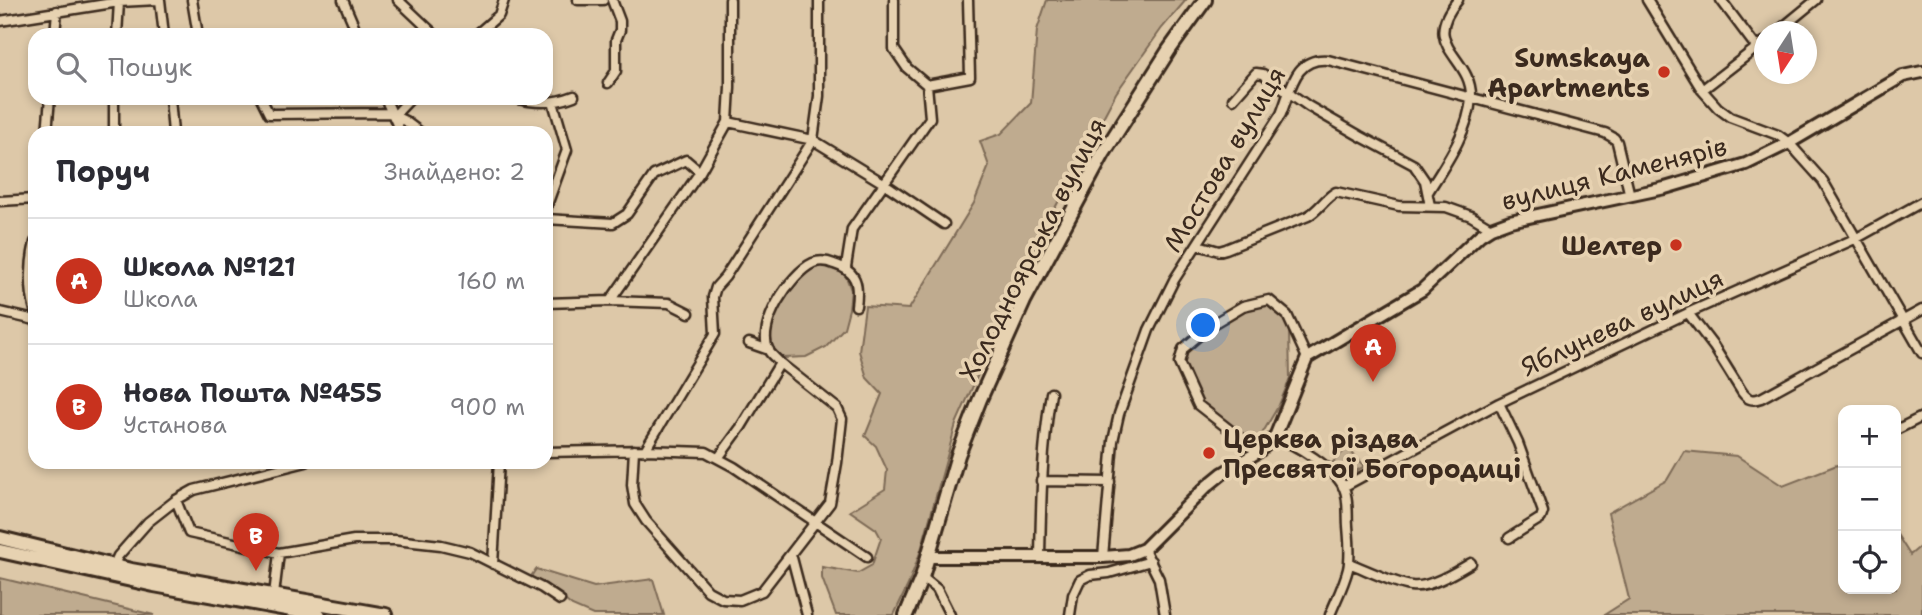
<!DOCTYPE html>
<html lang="uk">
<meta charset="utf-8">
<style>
body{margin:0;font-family:"Shantell Sans",sans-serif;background:#f7f7f7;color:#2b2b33}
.controls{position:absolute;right:21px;bottom:21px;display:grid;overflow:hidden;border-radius:14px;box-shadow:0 4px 10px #0003}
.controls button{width:63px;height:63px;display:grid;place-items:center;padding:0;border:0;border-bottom:2px solid #e1e1e2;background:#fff;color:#2b2b33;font:35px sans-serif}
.compass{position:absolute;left:1754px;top:21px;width:63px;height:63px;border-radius:50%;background:#fff;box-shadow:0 4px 10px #0003;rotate:192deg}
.you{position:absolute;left:1204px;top:326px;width:24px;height:24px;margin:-18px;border:5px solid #fff;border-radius:50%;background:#1a73e8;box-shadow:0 0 0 10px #1a73e833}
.badge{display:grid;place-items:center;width:46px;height:46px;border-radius:50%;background:#c8321e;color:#fff;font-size:23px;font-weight:700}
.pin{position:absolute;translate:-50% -58px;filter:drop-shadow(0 2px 4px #0008)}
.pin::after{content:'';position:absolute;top:37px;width:24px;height:21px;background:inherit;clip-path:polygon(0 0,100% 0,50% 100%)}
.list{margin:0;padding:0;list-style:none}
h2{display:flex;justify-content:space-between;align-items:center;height:91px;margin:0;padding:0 28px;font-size:30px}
h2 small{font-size:23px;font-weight:400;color:#7c7c81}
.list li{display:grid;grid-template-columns:46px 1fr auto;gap:21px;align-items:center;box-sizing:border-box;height:126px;padding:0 28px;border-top:2px solid #e1e1e2}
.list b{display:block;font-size:26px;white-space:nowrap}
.list p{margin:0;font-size:23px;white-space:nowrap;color:#7c7c81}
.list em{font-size:23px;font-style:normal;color:#7c7c81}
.icon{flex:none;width:38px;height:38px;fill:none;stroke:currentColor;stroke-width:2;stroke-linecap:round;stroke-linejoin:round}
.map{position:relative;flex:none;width:1922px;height:615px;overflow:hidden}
.search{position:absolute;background:#fff;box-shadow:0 4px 10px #0003;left:28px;top:28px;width:525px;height:77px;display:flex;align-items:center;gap:18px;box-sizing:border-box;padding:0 24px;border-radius:21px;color:#7c7c81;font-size:26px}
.panel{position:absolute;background:#fff;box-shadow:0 4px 10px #0003;left:28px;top:126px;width:525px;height:343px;border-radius:21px}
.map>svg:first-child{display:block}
</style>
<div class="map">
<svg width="1922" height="615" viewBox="0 0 1922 615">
<rect width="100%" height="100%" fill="#ddc8a8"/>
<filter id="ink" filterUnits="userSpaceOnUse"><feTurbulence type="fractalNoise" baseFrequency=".0143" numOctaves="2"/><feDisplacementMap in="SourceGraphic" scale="14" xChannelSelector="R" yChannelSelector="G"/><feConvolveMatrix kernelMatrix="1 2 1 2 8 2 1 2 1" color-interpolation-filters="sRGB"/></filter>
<g filter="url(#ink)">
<path fill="#bfab8f" stroke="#7d6a56" stroke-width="2" d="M1047,0H1186L1162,28L1116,93L1037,242L956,424L921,550L908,585L894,615H836L822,578V567L858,573L872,565L881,538L876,529L850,511L885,489L887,470L876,446L865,436L882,394L867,378L859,351L865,306L909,309L974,203L989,166L980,141L1001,134L1031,103L1037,30Z
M822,266L835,268L845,274L851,290L849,309L844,328L826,347L806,357L784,358L773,352C772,347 770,340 770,335C769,317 791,282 806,272C811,269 817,267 822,266Z
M1269,302L1285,316L1289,331L1290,379L1279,405L1256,444L1200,402L1182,362L1183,350L1212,327L1244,308Z
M1347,448L1365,466L1345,477L1332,463Z
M1684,451L1737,456L1783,486L1837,465L1843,471V589H1896V533L1910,555L1922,545V615H1604L1629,599L1608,513L1667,480Z
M536,569L594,587L653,579L664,615H593L572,606L560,596L530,578Z
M0,578L154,615H0Z"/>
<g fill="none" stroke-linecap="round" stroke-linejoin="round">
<g stroke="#3b2a1e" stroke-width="13">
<path id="minor" d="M160,0L164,35
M192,0L198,35
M343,0L358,35
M398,0L435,35
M578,0H603
M1647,0L1702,90L1718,108L1730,117L1778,135L1789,143L1823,181L1922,353
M1721,0L1757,48
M0,21L119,2L158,0
M1777,32L1816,0
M55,35L57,11
M117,35L119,2
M476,35L499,15L504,0
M608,83L616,71V40L620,30V21L612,0
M927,85L970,77L968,0
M1702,90L1764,42
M170,98L173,133
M261,98L269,114L392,113
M385,98L401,133
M411,98L394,116L405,121L421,133
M515,98C536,104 554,104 574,96
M1233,99L1256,73L1263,74L1308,106L1360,136L1414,165L1425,181L1430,206
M728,122L813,140L885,184L944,224
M47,133L50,98
M114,133V98
M1428,192C1445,165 1469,131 1471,98C1473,56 1418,47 1458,0
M0,201L35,199
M546,208L567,150L553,102
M546,219L613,223L627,214L654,175L686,160L700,172
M35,242C30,263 29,289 35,310
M1198,245L1219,251L1226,249L1308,216C1319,210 1325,198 1336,192L1399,206L1446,207L1471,216L1491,228
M846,267L852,229L930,118L927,85L907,68L894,49V0
M610,301L700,172L728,122L730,87V0
M546,303L610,301L669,303L689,313
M0,312L35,320
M1688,313L1714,347L1742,392C1748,400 1752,401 1761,398L1922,310
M749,343L769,350
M1499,403L1518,443L1543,512L1541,518L1509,538
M1896,430L1922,417
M1275,437C1295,444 1335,468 1344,488C1349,499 1347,514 1348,526C1349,539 1351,556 1348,569C1344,585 1336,600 1330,615
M634,450L632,485L635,504L646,521L692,573L708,591L723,599L740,600L762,591L830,503L837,463L842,419L837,408L780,363
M645,450L715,334L713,297L716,287L725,277L813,140L819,96V0
M546,452L645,450L706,452L734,467L867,557
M1258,452L1198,405L1179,363L1183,349L1211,325L1243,306L1269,300L1287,315L1307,358
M719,457L741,427L780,363C777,359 771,355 769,351C755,326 791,273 813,263C820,260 827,261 834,264C857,271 859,284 856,306
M1041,481L1110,482
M1343,487L1499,403L1688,313L1857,238L1922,202
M176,500L189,533L279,553L354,540H395L441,545L470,552L542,588L560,600
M1144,549L1159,579L1165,615
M791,554L807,615
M1040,557C1041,502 1042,447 1051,393
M1103,557L1113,441L1119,414L1149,330L1174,280L1281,114C1291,90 1294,57 1328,60L1605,133L1614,138L1617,142L1630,196
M1349,563C1367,570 1393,583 1411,586C1428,589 1456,572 1471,563
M493,564L499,462
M112,569L118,556L148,522L176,500L194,490L306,462
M922,577L937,589L950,615
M274,595L279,553
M1070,615L1073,595L1080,580L1090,575L1109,573L1151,561"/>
</g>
<g stroke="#3b2a1e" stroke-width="16">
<path id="tertiary" d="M928,557H1103L1129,555L1144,549L1207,486L1223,473L1258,452L1275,437L1307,358L1422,290L1480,235L1491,228L1510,221L1665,188L1746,164L1789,143L1903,76L1922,72"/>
</g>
<g stroke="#3b2a1e" stroke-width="18">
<path id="secondary" d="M906,615L922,577L958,455L980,399L1024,301L1103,154L1169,50L1205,0"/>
</g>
<g stroke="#3b2a1e" stroke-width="18">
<path id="primary" d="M0,538L131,570L386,615
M0,551L154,585L319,615"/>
</g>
<use href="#minor" stroke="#e7d2b1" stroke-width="8"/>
<use href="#tertiary" stroke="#e7d2b1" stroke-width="10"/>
<use href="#secondary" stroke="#e7d2b1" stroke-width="12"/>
<use href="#primary" stroke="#e7d2b1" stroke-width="12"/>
</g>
</g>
<g fill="#c8321e" stroke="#e7d2b1" stroke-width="2.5">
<circle cx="1664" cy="72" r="7"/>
<circle cx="1676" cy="245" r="7"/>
<circle cx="1209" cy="453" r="7"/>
</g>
<g text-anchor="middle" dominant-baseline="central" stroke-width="7" stroke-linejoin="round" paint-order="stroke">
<g font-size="26" font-weight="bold" fill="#3b2a1e" stroke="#e7d2b1" text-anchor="end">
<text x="1650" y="57">Sumskaya<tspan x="1650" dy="30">Apartments</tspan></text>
<text x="1662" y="245">Шелтер</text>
<text x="1223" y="438" text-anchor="start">Церква різдва<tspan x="1223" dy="30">Пресвятої Богородиці</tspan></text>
</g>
<g font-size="26" fill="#3b2a1e" stroke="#e7d2b1">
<text transform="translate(1224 159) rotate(-59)">Мостова вулиця</text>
<text transform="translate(1614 173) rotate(-14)">вулиця Каменярів</text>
<text transform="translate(1032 249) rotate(-63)">Холодноярська вулиця</text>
<text transform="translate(1622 322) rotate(-25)">Яблунева вулиця</text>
</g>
</g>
</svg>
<div class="controls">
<button>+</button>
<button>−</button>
<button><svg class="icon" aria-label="locate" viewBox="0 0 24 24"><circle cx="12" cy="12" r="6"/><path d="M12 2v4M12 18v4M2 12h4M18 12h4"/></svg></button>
</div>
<svg class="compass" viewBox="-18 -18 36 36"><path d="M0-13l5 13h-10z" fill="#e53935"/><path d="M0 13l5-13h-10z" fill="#7c7c81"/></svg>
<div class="you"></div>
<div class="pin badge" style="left:1373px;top:382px">A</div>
<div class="pin badge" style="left:256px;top:571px">B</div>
<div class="search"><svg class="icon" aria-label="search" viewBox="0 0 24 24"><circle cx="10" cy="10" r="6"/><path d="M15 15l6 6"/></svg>Пошук</div>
<section class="panel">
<h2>Поруч<small>Знайдено: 2</small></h2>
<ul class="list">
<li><span class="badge">A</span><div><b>Школа №121</b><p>Школа</p></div><em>160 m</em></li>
<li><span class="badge">B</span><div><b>Нова Пошта №455</b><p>Установа</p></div><em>900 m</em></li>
</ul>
</section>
</div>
